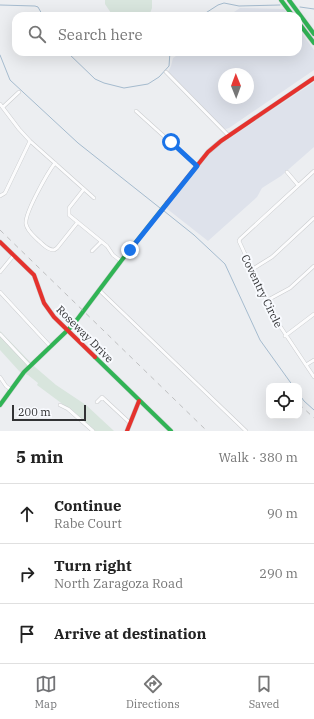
<!DOCTYPE html>
<meta charset="utf-8">
<style>
body{margin:0;font-family:"IBM Plex Serif",serif;background:#f6f6f6;color:#222}
.controls{position:absolute;right:12px;bottom:12px;display:grid;overflow:hidden;border-radius:8px;box-shadow:0 4px 16px #0002}
.controls button{width:36px;height:36px;display:grid;place-items:center;padding:0;border:0;border-bottom:1px solid #e0e0e0;background:#fff;color:#222;font:20px sans-serif}
.compass{position:absolute;left:218px;top:68px;width:36px;height:36px;border-radius:50%;background:#fff;box-shadow:0 4px 16px #0002;rotate:359deg}
.scale{position:absolute;left:12px;bottom:10px;width:74px;box-sizing:border-box;padding-left:4px;border:2px solid #323335;border-top:0;font-size:11px;line-height:14px;white-space:nowrap;color:#323335;-webkit-text-stroke:3px #f8fafe;paint-order:stroke}
.stop{position:absolute;width:12px;height:12px;margin:-9px;border:3px solid #1a73e8;border-radius:50%;background:#fff}
.stop.end{background:#1a73e8;border-color:#fff;box-shadow:0 1px 4px #0008}
.list{margin:0;padding:0;list-style:none}
h2{display:flex;justify-content:space-between;align-items:center;height:52px;margin:0;padding:0 16px;font-size:17px}
h2 small{font-size:13px;font-weight:400;color:#767676}
.list li{display:grid;grid-template-columns:26px 1fr auto;gap:12px;align-items:center;box-sizing:border-box;height:60px;padding:0 16px;border-top:1px solid #e0e0e0}
.list b{display:block;font-size:15px;white-space:nowrap}
.list p{margin:0;font-size:13px;white-space:nowrap;color:#767676}
.list em{font-size:13px;font-style:normal;color:#767676}
.icon{flex:none;width:22px;height:22px;fill:none;stroke:currentColor;stroke-width:2;stroke-linecap:round;stroke-linejoin:round}
.map{position:relative;flex:none;width:314px;height:431px;overflow:hidden}
.search{position:absolute;background:#fff;box-shadow:0 4px 16px #0002;left:12px;right:12px;top:12px;height:44px;display:flex;align-items:center;gap:10px;box-sizing:border-box;padding:0 14px;border-radius:12px;color:#767676;font-size:15px}
.sheet{height:232px;background:#fff}
nav{display:flex;justify-content:space-around;align-items:center;box-sizing:border-box;height:56px;border-top:1px solid #e0e0e0;background:#fff;font-size:11px;color:#767676}
nav a{display:grid;justify-items:center;gap:2px}
nav .on{color:#737477}
.map>svg:first-child{display:block}
</style>
<div class="map">
<svg width="314" height="431" viewBox="0 0 314 431">
<rect width="100%" height="100%" fill="#eceef1"/>
<path fill="#dee2eb" fill-rule="evenodd" d="M240,8L284,9L289,16H228Z
M298,28L314,50V70L229,128L226,129L223,128L168,72L171,66L173,58L182,52H298ZM224,74H248V98H224Z
M314,82V147L281,176L262,188L257,197L208,241L166,208L202,163L215,148Z"/>
<path fill="#d8e5dd" d="M105,0H152V8L149,16H113L105,4Z
M0,331L35,367L56,385L86,405L114,431H95L80,417L37,385L38,383L28,375L20,372L0,350Z"/>
<g fill="none" stroke-linecap="round" stroke-linejoin="round">
<path stroke="#a5bbce" stroke-width="1" d="M0,5L35,6L38,7L43,16
M300,7L314,9
M201,16L218,5L224,3L239,6L280,5
M67,52L95,79L104,83L124,88L148,84L159,77L169,66L170,52
M0,55L10,80L78,143L160,208
M164,211L194,235L225,264L260,340L293,386
M299,394L304,401L314,410"/>
<g stroke="#caccce" stroke-width="4">
<path id="street" d="M166,72L229,136
M0,104L19,129L30,141L94,198
M3,107L19,92
M136,111L197,166
M55,163C48,172 24,214 26,224C27,231 34,236 39,241C44,245 47,250 54,250L57,248L77,223
M314,171L240,239L239,241L274,317L314,377
M287,172L298,185
M84,189L69,208V215L107,246L113,255L121,261
M0,196L5,193L30,141
M92,251L101,242
M251,270L272,257L314,218
M0,272L14,255
M99,290L246,431
M0,292L50,346
M266,301L290,288L314,266
M0,334L30,366
M285,336L314,314
M306,365L314,360
M0,377L6,386L10,389
M97,402L102,397L130,423
M60,405L68,409L93,431"/>
</g>
<g stroke="#caccce" stroke-width="5">
<path id="fast" d="M281,0L293,16
M289,0L314,34
M298,22L314,43
M95,357L171,431
M0,405L24,372L73,325L121,261L167,203"/>
</g>
<g stroke="#caccce" stroke-width="5">
<path id="jam" d="M167,203L208,152L221,141L314,78
M0,242L34,275L44,303L54,317L95,357
M127,431L139,401"/>
</g>
<use href="#street" stroke="#fcfcfd" stroke-width="3"/>
<use href="#fast" stroke="#30b455" stroke-width="4"/>
<use href="#jam" stroke="#e5322d" stroke-width="4"/>
<path stroke="#bebfc0" stroke-width="1" stroke-dasharray="5 5" stroke-linecap="butt" d="M0,230L207,431
M299,404L314,418"/>
</g>
<g fill="none" stroke-linecap="round" stroke-linejoin="round">
<path stroke="#1a73e8" stroke-width="5" d="M130,250L197,166L171,142"/>
</g>
<g text-anchor="middle" dominant-baseline="central" stroke-width="4" stroke-linejoin="round" paint-order="stroke">
<g font-size="11" fill="#323335" stroke="#f8fafe">
<text transform="translate(262 291) rotate(64)">Coventry Circle</text>
<text transform="translate(85 334) rotate(45)">Roseway Drive</text>
</g>
</g>
</svg>
<div class="controls">
<button><svg class="icon" aria-label="locate" viewBox="0 0 24 24"><circle cx="12" cy="12" r="6"/><path d="M12 2v4M12 18v4M2 12h4M18 12h4"/></svg></button>
</div>
<svg class="compass" viewBox="-18 -18 36 36"><path d="M0-13l5 13h-10z" fill="#e53935"/><path d="M0 13l5-13h-10z" fill="#767676"/></svg>
<div class="scale">200 m</div>
<div class="stop" style="left:171px;top:142px"></div>
<div class="stop end" style="left:130px;top:250px"></div>
<div class="search"><svg class="icon" aria-label="search" viewBox="0 0 24 24"><circle cx="10" cy="10" r="6"/><path d="M15 15l6 6"/></svg>Search here</div>
</div>
<section class="sheet">
<h2>5 min<small>Walk · 380 m</small></h2>
<ul class="list">
<li><svg class="icon" aria-label="ahead" viewBox="0 0 24 24"><path d="M12 20V5M6 11l6-6 6 6"/></svg><div><b>Continue</b><p>Rabe Court</p></div><em>90 m</em></li>
<li><svg class="icon" aria-label="right" viewBox="0 0 24 24"><path d="M7 20v-9h11M14 6l5 5-5 5"/></svg><div><b>Turn right</b><p>North Zaragoza Road</p></div><em>290 m</em></li>
<li><svg class="icon" aria-label="arrive" viewBox="0 0 24 24"><path d="M6 21V4h12l-3 4 3 4H6"/></svg><div><b>Arrive at destination</b></div></li>
</ul>
</section>
<nav>
<a class="on"><svg class="icon" aria-label="map" viewBox="0 0 24 24"><path d="M3 6l6-2 6 2 6-2v14l-6 2-6-2-6 2zM9 4v14M15 6v14"/></svg>Map</a>
<a><svg class="icon" aria-label="directions" viewBox="0 0 24 24"><path d="M12 3l9 9-9 9-9-9zM9 14v-3h6M13 9l2 2-2 2"/></svg>Directions</a>
<a><svg class="icon" aria-label="saved" viewBox="0 0 24 24"><path d="M7 4h10v16l-5-4-5 4z"/></svg>Saved</a>
</nav>
